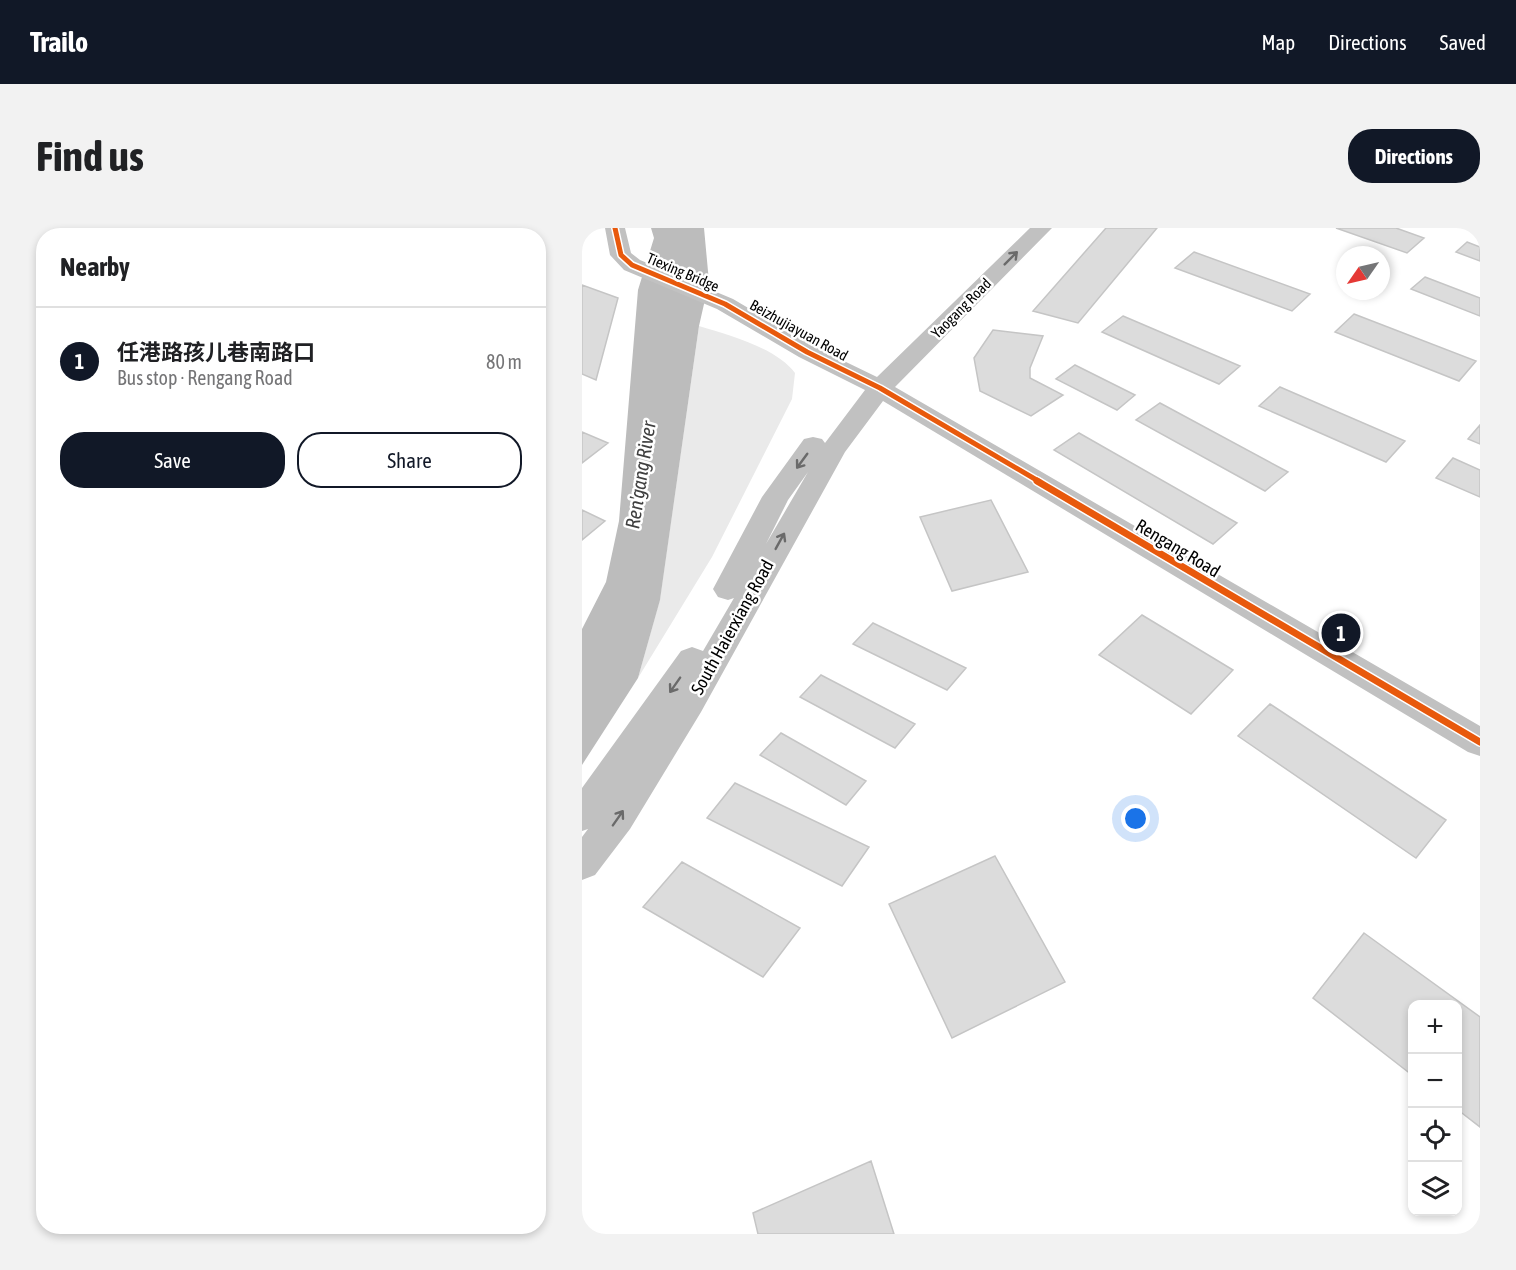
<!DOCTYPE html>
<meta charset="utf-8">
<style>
body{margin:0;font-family:"Asap Condensed","Noto Sans SC",sans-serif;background:#f2f2f2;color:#202124}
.controls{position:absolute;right:18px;bottom:18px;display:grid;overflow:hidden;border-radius:12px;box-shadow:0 3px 9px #0003}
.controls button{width:54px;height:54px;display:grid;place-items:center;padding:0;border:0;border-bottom:2px solid #e0e0e0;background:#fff;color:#202124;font:30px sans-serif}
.compass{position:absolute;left:754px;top:18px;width:54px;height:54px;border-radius:50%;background:#fff;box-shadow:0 3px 9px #0003;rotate:236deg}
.you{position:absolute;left:554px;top:591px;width:21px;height:21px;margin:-15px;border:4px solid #fff;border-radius:50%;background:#1a73e8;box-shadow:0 0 0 9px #1a73e833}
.badge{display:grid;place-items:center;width:39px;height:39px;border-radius:50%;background:#111827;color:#fff;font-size:20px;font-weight:700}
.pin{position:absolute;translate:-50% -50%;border:3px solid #fff;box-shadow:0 2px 6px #0006}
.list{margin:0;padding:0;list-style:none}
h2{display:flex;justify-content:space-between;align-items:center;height:78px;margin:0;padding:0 24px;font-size:26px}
h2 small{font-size:20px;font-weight:400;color:#757577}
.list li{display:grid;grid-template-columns:39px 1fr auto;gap:18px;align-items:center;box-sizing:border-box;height:108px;padding:0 24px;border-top:2px solid #e0e0e0}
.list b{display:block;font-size:22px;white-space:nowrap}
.list p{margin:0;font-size:20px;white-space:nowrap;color:#757577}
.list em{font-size:20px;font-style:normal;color:#757577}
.actions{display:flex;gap:12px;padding:18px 24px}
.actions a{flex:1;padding:14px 0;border:2px solid #111827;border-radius:24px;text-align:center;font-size:21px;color:#111827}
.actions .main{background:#111827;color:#fff}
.icon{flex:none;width:33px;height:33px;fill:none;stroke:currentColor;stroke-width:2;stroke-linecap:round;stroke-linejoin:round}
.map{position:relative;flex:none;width:898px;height:1006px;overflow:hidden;border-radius:24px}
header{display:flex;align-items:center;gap:36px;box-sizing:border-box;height:84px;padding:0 30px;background:#111827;color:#fff}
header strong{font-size:28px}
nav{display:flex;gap:33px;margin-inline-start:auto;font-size:21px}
.intro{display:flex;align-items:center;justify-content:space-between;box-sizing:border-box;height:144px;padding:0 36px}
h1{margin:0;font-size:42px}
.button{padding:15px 27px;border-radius:24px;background:#111827;color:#fff;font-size:21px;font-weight:700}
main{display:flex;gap:36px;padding:0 36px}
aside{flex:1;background:#fff;border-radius:24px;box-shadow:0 3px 9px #0003}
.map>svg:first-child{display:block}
</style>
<header>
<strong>Trailo</strong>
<nav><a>Map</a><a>Directions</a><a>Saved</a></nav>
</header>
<div class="intro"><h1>Find us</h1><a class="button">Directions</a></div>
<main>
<aside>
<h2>Nearby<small></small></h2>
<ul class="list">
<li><span class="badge">1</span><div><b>任港路孩儿巷南路口</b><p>Bus stop · Rengang Road</p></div><em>80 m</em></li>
</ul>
<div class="actions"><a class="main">Save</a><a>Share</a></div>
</aside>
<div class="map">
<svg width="898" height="1006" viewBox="0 0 898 1006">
<rect width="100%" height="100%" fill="#fff"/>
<path fill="#eaeaea" d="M117,98C147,107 195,120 213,145L210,171L130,329L56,450L78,371Z"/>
<path fill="#bcbcbc" d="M69,0H122L127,54L117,98L78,372L56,450L0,537V401L24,354L37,293L56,62L72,10Z"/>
<path fill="#dcdcdc" stroke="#c5c5c5" stroke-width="1.5" d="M524,0H575L496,95L451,83Z
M754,0H814L842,10L825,25Z
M885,14L898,19V33L874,24Z
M612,24L728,66L710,83L593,40Z
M843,49L898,70V88L829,61Z
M0,57L36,70L14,152L0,146Z
M772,86L894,133L877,153L753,104Z
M541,88L658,138L637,156L520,104Z
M411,102L461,108L448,140V150L481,167L449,188L398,163L392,130Z
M493,137L553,167L535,182L474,151Z
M698,159L823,213L804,234L677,178Z
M578,175L706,244L683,263L554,192Z
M898,197V216L886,211Z
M0,204L26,215L0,235Z
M497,205L655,295L631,316L472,222Z
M871,230L898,242V269L854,250Z
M409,272L446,344L370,363L338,289Z
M0,282L23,293L0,312Z
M560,387L651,442L609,486L517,427Z
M291,395L384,440L365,462L271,416Z
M239,447L333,496L313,520L218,469Z
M688,476L864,592L834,630L656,508Z
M199,505L284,553L264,577L178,527Z
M153,555L287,619L260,658L125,590Z
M413,628L483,754L370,810L307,676Z
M100,634L218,700L181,749L61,679Z
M782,705L898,789V899L876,882V776H830V847L731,770Z
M289,933L312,1006H176L171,985Z"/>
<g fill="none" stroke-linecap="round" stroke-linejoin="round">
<path fill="#c1c1c1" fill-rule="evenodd" d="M23,0H43L49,25L58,32L151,71L233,119L295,149L448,0H470L313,159L898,498V528L886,524L301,173L263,224L119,484L48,601L13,647L0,652V609L6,601L0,603V560L99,423L110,419L121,423L152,370L146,372L136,369L131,361L180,269L222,211L231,209L240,211L243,215L283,162L217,129L135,81L42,42L28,27ZM226,244L184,316L206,272Z"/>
<g stroke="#fff" stroke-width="8">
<path id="cycleway-far1" d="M33,0L39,27L50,37L143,76L225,124L298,160L458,254"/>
</g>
<g stroke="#fff" stroke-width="10">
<path id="cycleway" d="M455,253L898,514"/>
</g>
<use href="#cycleway-far1" stroke="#e8590c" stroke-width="5"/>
<use href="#cycleway" stroke="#e8590c" stroke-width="7"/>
</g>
<defs><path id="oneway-shaft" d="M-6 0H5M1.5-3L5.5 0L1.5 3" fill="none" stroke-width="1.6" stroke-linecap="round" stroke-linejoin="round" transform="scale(1.5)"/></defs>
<g stroke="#6a6a6a">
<use href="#oneway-shaft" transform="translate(429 30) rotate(-45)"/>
<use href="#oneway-shaft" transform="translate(220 233) rotate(126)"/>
<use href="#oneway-shaft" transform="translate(198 313) rotate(-61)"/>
<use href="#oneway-shaft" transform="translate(93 457) rotate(125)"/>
<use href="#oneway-shaft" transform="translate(36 590) rotate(-55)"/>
</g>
<g text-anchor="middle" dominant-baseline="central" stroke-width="5" stroke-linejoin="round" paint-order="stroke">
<g font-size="15" fill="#000" stroke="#fff">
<text transform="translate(101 44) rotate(23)">Tiexing Bridge</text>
<text transform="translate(379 80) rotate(-45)">Yaogang Road</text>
<text transform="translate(217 102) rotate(29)">Beizhujiayuan Road</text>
</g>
<g font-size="18" fill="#000" stroke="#fff">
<text transform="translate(596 320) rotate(31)">Rengang Road</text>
<text transform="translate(150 399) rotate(-61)">South Haierxiang Road</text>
</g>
<g font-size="20" font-style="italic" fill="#404040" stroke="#fff">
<text transform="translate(58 247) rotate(-81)">Ren'gang River</text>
</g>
</g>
</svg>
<div class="controls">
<button>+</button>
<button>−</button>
<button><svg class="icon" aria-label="locate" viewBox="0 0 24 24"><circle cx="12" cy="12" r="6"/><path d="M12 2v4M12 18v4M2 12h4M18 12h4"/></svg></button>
<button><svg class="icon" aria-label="layers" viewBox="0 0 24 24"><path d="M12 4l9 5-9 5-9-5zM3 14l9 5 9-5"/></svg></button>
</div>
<svg class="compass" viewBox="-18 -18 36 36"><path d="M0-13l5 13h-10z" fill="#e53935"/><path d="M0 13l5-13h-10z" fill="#757577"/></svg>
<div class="you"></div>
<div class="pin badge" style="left:759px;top:405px">1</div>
</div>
</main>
